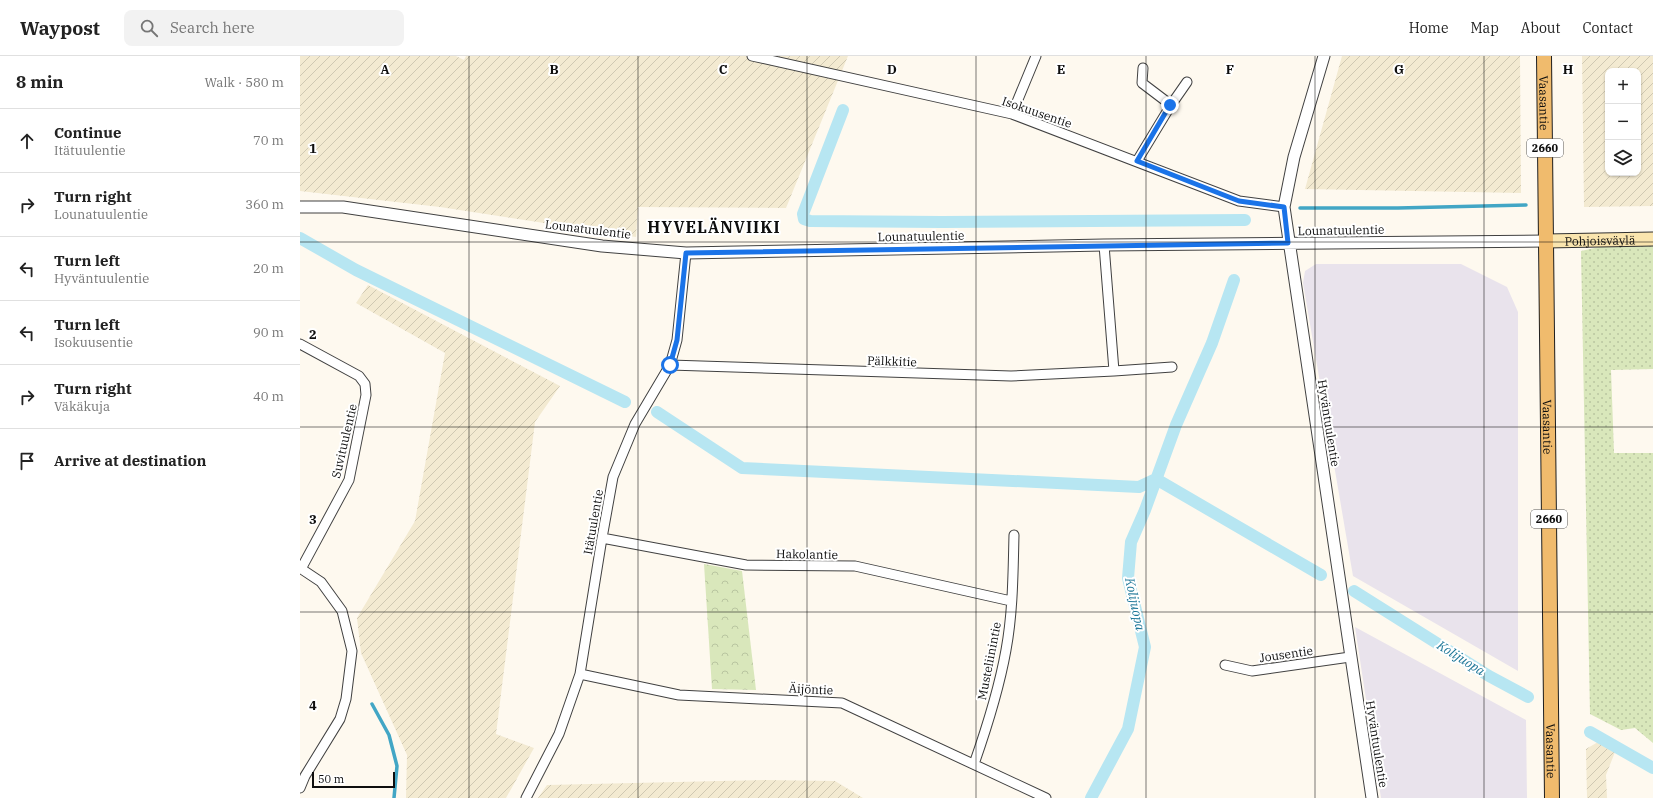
<!DOCTYPE html>
<meta charset="utf-8">
<style>
body{margin:0;font-family:"IBM Plex Serif",serif;background:#f2f2f2;color:#222}
.controls{position:absolute;right:12px;top:12px;display:grid;overflow:hidden;border-radius:8px;box-shadow:0 1px 3px #0004}
.controls button{width:36px;height:36px;display:grid;place-items:center;padding:0;border:0;border-bottom:1px solid #e0e0e0;background:#fff;color:#222;font:20px sans-serif}
.scale{position:absolute;left:12px;bottom:10px;width:83px;box-sizing:border-box;padding-left:4px;border:2px solid #0e0e0e;border-top:0;font-size:11px;line-height:14px;white-space:nowrap;color:#0e0e0e;-webkit-text-stroke:3px #fff;paint-order:stroke}
.stop{position:absolute;width:12px;height:12px;margin:-9px;border:3px solid #1a73e8;border-radius:50%;background:#fff}
.stop.end{background:#1a73e8;border-color:#fff;box-shadow:0 1px 4px #0008}
.list{margin:0;padding:0;list-style:none}
h2{display:flex;justify-content:space-between;align-items:center;height:52px;margin:0;padding:0 16px;font-size:17px}
h2 small{font-size:13px;font-weight:400;color:#767676}
.list li{display:grid;grid-template-columns:26px 1fr auto;gap:12px;align-items:center;box-sizing:border-box;height:64px;padding:0 16px;border-top:1px solid #e0e0e0}
.list b{display:block;font-size:15px;white-space:nowrap}
.list p{margin:0;font-size:13px;white-space:nowrap;color:#767676}
.list em{font-size:13px;font-style:normal;color:#767676}
.icon{flex:none;width:22px;height:22px;fill:none;stroke:currentColor;stroke-width:2;stroke-linecap:round;stroke-linejoin:round}
.map{position:relative;flex:none;width:1353px;height:742px;overflow:hidden}
header{display:flex;align-items:center;gap:24px;box-sizing:border-box;height:56px;padding:0 20px;background:#fff;border-bottom:1px solid #e0e0e0}
header strong{font-size:19px}
nav{display:flex;gap:22px;margin-inline-start:auto;font-size:14px}
.search{width:280px;height:36px;background:#f2f2f2;display:flex;align-items:center;gap:10px;box-sizing:border-box;padding:0 14px;border-radius:8px;color:#767676;font-size:15px}
main{display:flex}
aside{flex:1;background:#fff}
.map>svg:first-child{display:block}
</style>
<header>
<strong>Waypost</strong>
<div class="search"><svg class="icon" aria-label="search" viewBox="0 0 24 24"><circle cx="10" cy="10" r="6"/><path d="M15 15l6 6"/></svg>Search here</div>
<nav><a>Home</a><a>Map</a><a>About</a><a>Contact</a></nav>
</header>
<main>
<aside>
<h2>8 min<small>Walk · 580 m</small></h2>
<ul class="list">
<li><svg class="icon" aria-label="ahead" viewBox="0 0 24 24"><path d="M12 20V5M6 11l6-6 6 6"/></svg><div><b>Continue</b><p>Itätuulentie</p></div><em>70 m</em></li>
<li><svg class="icon" aria-label="right" viewBox="0 0 24 24"><path d="M7 20v-9h11M14 6l5 5-5 5"/></svg><div><b>Turn right</b><p>Lounatuulentie</p></div><em>360 m</em></li>
<li><svg class="icon" aria-label="left" viewBox="0 0 24 24"><path d="M17 20v-9H6M10 6l-5 5 5 5"/></svg><div><b>Turn left</b><p>Hyväntuulentie</p></div><em>20 m</em></li>
<li><svg class="icon" aria-label="left" viewBox="0 0 24 24"><path d="M17 20v-9H6M10 6l-5 5 5 5"/></svg><div><b>Turn left</b><p>Isokuusentie</p></div><em>90 m</em></li>
<li><svg class="icon" aria-label="right" viewBox="0 0 24 24"><path d="M7 20v-9h11M14 6l5 5-5 5"/></svg><div><b>Turn right</b><p>Väkäkuja</p></div><em>40 m</em></li>
<li><svg class="icon" aria-label="arrive" viewBox="0 0 24 24"><path d="M6 21V4h12l-3 4 3 4H6"/></svg><div><b>Arrive at destination</b></div></li>
</ul>
</aside>
<div class="map">
<svg width="1353" height="742" viewBox="0 0 1353 742">
<defs>
<pattern id="farmland-furrows" width="10" height="10" patternUnits="userSpaceOnUse"><rect width="10" height="10" fill="#f3ead1"/><path d="M-1 1l2-2M0 10L10 0M9 11l2-2" fill="none" stroke="#cfc8b2"/></pattern>
<pattern id="grass-dots" width="8" height="8" patternUnits="userSpaceOnUse"><rect width="8" height="8" fill="#d9e7bb"/><path d="M2 2h.1M6 6h.1" fill="none" stroke="#b9c5a0" stroke-width="1.8" stroke-linecap="round"/></pattern>
<pattern id="park-crowns" width="20" height="18" patternUnits="userSpaceOnUse"><rect width="20" height="18" fill="#d9e7bb"/><path d="M2 6a3 3 0 1 1 6 0M12 15a3 3 0 1 1 6 0" fill="none" stroke="#b9c5a0"/></pattern>
</defs>
<rect width="100%" height="100%" fill="#fef9ef"/>
<path fill="#e9e3ec" d="M1016,208H1161L1207,231L1218,256V615L1053,520L1003,227L1005,215Z
M1055,571L1226,664L1227,742H1081Z"/>
<path fill="url(#farmland-furrows)" fill-rule="evenodd" d="M0,0H156L164,4L166,0H548L486,152L338,151L336,181L140,151L0,135Z
M1042,0H1220L1221,137L1005,133Z
M1282,0H1353V150L1284,151ZM1308,15H1338V117H1308Z
M68,229L260,330L235,366L196,678L234,692L206,742H106L107,699L61,597L57,562L115,465L145,297L56,247Z
M1298,686L1315,696L1306,719L1307,742H1287L1286,693Z
M464,724L535,725L563,742H238L247,729Z"/>
<path fill="url(#grass-dots)" d="M1353,188V313L1311,314L1314,397H1353V687L1335,672L1321,674L1290,658L1281,195L1304,190Z"/>
<path fill="url(#park-crowns)" d="M404,508L442,515L456,634L412,633Z"/>
<g fill="none" stroke-linecap="round" stroke-linejoin="round">
<path stroke="#42a6c5" stroke-width="3.5" d="M1000,152H1098L1226,149
M72,648L89,679L97,710L94,742"/>
<path stroke="#b7e6f2" stroke-width="12" d="M543,54L503,158L504,163L510,165L642,166L945,164
M0,182L56,214L325,346
M357,356L442,412L839,431L856,423L1021,519
M1054,535L1189,620L1228,641
M1290,676L1353,712
M791,742L828,673L845,591L828,522L831,486L845,454L876,369L912,287L934,224"/>
<g stroke="#414141" stroke-width="11">
<path id="minor" d="M452,0L712,58L939,145L984,151
M843,12L842,27L871,49
M712,58L736,0
M837,105L871,49L887,26
M0,288L59,320L65,328L66,339L49,424L1,513
M370,309L711,320L814,315L804,189
M814,315L872,311
M302,482L446,509L555,510L711,545
M0,512L21,526L42,555L52,595L46,643L40,663L5,720L0,732
M925,609L952,615L1050,601
M280,618L379,639L542,647L746,742
M674,708C687,671 699,633 706,594C713,556 713,517 714,479
M226,742L259,678L280,618L302,482L313,421L335,368L370,309L377,284L386,197"/>
</g>
<g stroke="#414141" stroke-width="13">
<path id="tertiary" d="M1024,0L994,101L984,151L1072,742
M0,151H43L302,190L386,197L804,189L1246,185"/>
</g>
<g stroke="#303030" stroke-width="15">
<g id="secondary">
<path id="s1" d="M1246,185L1353,183"/>
</g>
</g>
<g stroke="#1f1f1f" stroke-width="16">
<g id="primary">
<path id="s2" d="M1244,0L1252,742"/>
</g>
</g>
<use href="#minor" stroke="#fff" stroke-width="9"/>
<use href="#tertiary" stroke="#fff" stroke-width="11"/>
<use href="#secondary" stroke="#fae5ae" stroke-width="13"/>
<use href="#primary" stroke="#f0bb6d" stroke-width="14"/>
</g>
<g fill="none" stroke-linecap="round" stroke-linejoin="round">
<path stroke="#1a73e8" stroke-width="5" d="M370,309L377,284L386,197L988,187L984,151L939,145L837,105L870,49"/>
</g>
<path fill="none" stroke="#0e0e0e" stroke-width="1" stroke-opacity="0.55" d="M169,0V742M338,0V742M507,0V742M676,0V742M846,0V742M1015,0V742M1184,0V742M0,186H1353M0,371H1353M0,556H1353"/>
<g text-anchor="middle" dominant-baseline="central" stroke-width="4" stroke-linejoin="round" paint-order="stroke">
<g fill="#fff" stroke="#565656" stroke-width="1">
<rect x="1227" y="83" width="36" height="18" rx="3"/>
<rect x="1231" y="454" width="36" height="18" rx="3"/>
</g>
<g font-size="11" font-weight="bold" fill="#0e0e0e">
<text x="1245" y="92">2660</text>
<text x="1249" y="463">2660</text>
</g>
<g font-size="12" fill="#0e0e0e" stroke="#fff">
<text stroke="none"><textPath href="#s2" startOffset="47">Vaasantie</textPath></text>
<text transform="translate(737 56) rotate(19)">Isokuusentie</text>
<text transform="translate(288 173) rotate(7)">Lounatuulentie</text>
<text transform="translate(1041 174) rotate(-1)">Lounatuulentie</text>
<text transform="translate(621 180) rotate(-1)">Lounatuulentie</text>
<text stroke="none"><textPath href="#s1" startOffset="54">Pohjoisväylä</textPath></text>
<text transform="translate(592 305) rotate(2)">Pälkkitie</text>
<text transform="translate(1029 367) rotate(81)">Hyväntuulentie</text>
<text stroke="none"><textPath href="#s2" startOffset="371">Vaasantie</textPath></text>
<text transform="translate(44 385) rotate(-77)">Suvituulentie</text>
<text transform="translate(293 466) rotate(-80)">Itätuulentie</text>
<text transform="translate(507 498) rotate(1)">Hakolantie</text>
<text transform="translate(986 598) rotate(-8)">Jousentie</text>
<text transform="translate(689 605) rotate(-79)">Musteliinintie</text>
<text transform="translate(511 633) rotate(3)">Äijöntie</text>
<text transform="translate(1077 688) rotate(81)">Hyväntuulentie</text>
<text stroke="none"><textPath href="#s2" startOffset="695">Vaasantie</textPath></text>
</g>
<g font-size="13" font-style="italic" fill="#1e7798" stroke="#fff">
<text transform="translate(835 548) rotate(78)">Kolijuopa</text>
<text transform="translate(1161 602) rotate(32)">Kolijuopa</text>
</g>
<g font-size="16" font-weight="bold" letter-spacing="1" fill="#0e0e0e" stroke="#fff">
<text x="414" y="171">HYVELÄNVIIKI</text>
</g>
</g>
<g font-size="13" text-anchor="middle" font-weight="bold" fill="#0e0e0e" stroke="#fff" stroke-width="4" stroke-linejoin="round" paint-order="stroke">
<text x="85" y="18">A</text>
<text x="254" y="18">B</text>
<text x="423" y="18">C</text>
<text x="592" y="18">D</text>
<text x="761" y="18">E</text>
<text x="930" y="18">F</text>
<text x="1099" y="18">G</text>
<text x="1268" y="18">H</text>
<text x="13" y="97">1</text>
<text x="13" y="283">2</text>
<text x="13" y="468">3</text>
<text x="13" y="654">4</text>
</g>
</svg>
<div class="controls">
<button>+</button>
<button>−</button>
<button><svg class="icon" aria-label="layers" viewBox="0 0 24 24"><path d="M12 4l9 5-9 5-9-5zM3 14l9 5 9-5"/></svg></button>
</div>
<div class="scale">50 m</div>
<div class="stop" style="left:370px;top:309px"></div>
<div class="stop end" style="left:870px;top:49px"></div>
</div>
</main>
